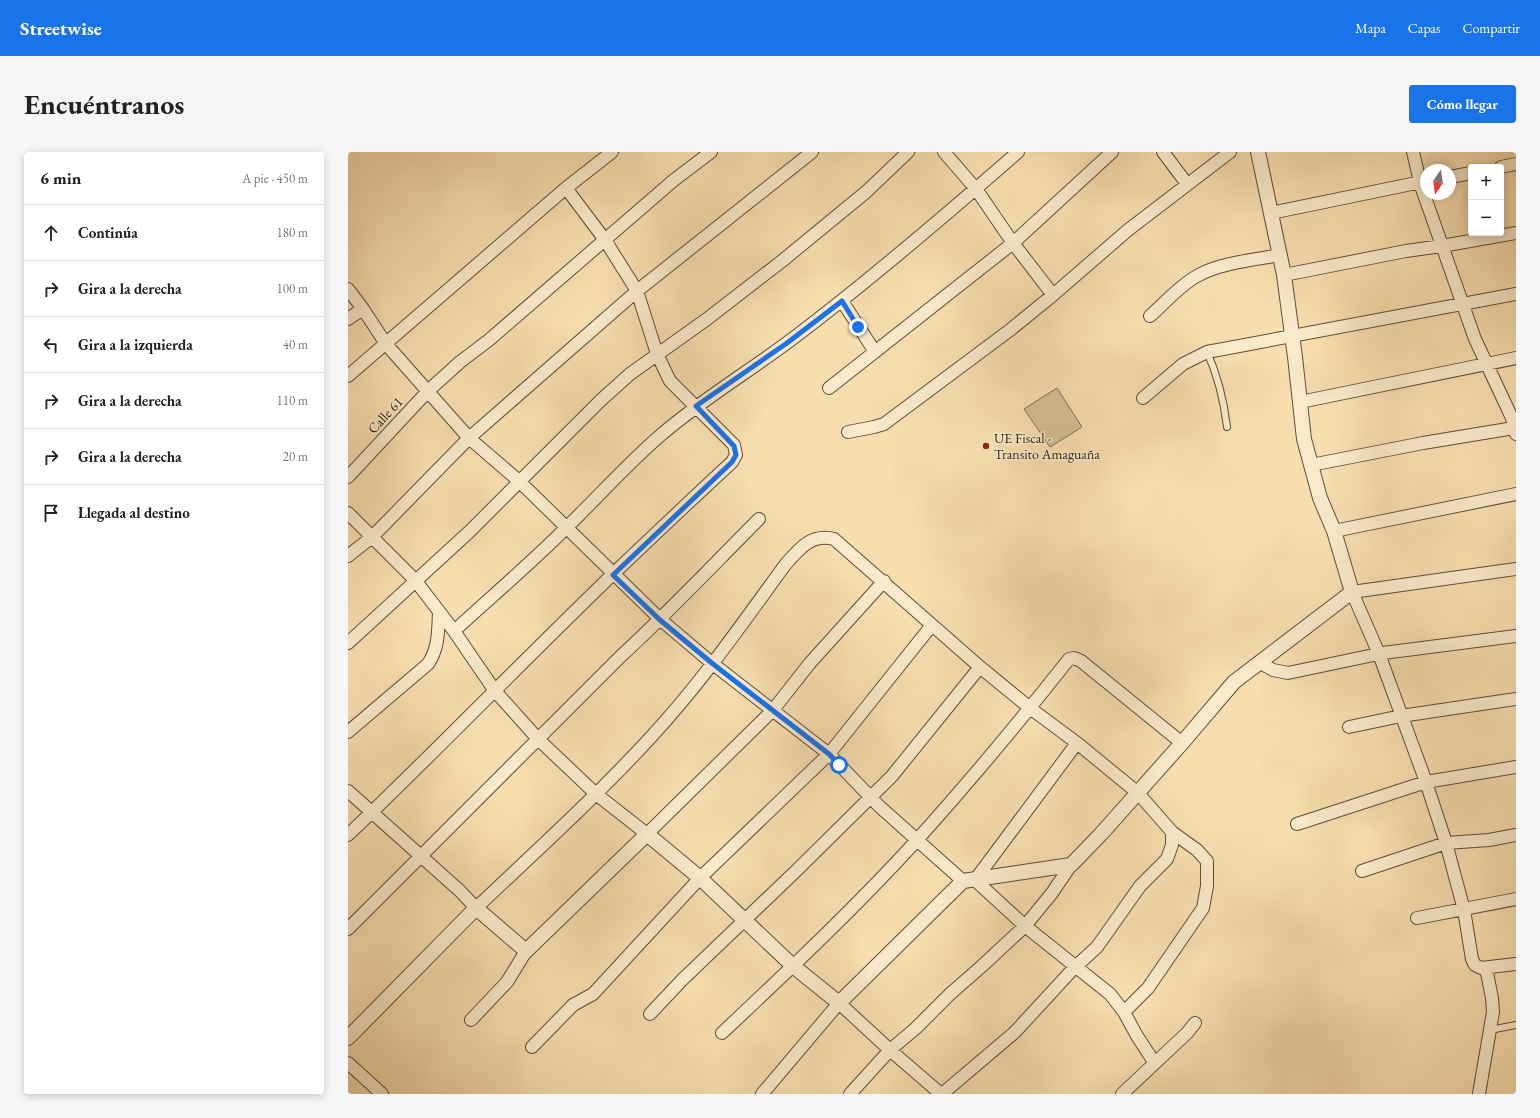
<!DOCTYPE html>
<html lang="es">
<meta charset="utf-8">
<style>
body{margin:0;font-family:"EB Garamond",serif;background:#f6f6f6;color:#202124}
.controls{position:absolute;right:12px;top:12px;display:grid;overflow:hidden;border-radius:4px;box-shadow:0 2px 10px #0003}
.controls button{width:36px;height:36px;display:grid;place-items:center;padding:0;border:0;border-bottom:1px solid #e0e0e0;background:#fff;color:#202124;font:20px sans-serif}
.compass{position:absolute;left:1072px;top:12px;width:36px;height:36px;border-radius:50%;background:#fff;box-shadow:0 2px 10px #0003;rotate:193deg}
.stop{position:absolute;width:12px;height:12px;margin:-9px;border:3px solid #1a73e8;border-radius:50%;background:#fff}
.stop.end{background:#1a73e8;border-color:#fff;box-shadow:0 1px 4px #0008}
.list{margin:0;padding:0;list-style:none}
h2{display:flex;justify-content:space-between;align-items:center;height:52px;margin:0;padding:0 16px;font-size:17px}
h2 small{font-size:13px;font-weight:400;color:#757577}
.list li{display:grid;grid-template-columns:26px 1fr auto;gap:12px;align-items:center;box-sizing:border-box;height:56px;padding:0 16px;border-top:1px solid #e0e0e0}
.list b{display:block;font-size:15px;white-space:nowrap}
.list em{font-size:13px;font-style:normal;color:#757577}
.icon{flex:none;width:22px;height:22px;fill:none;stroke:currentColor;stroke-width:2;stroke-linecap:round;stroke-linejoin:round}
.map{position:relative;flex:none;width:1168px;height:942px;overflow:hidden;border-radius:4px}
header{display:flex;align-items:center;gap:24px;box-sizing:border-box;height:56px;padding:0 20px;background:#1a73e8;color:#fff}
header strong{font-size:19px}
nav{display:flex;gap:22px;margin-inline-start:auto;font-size:14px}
.intro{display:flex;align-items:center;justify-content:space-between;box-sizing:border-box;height:96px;padding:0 24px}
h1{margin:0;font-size:28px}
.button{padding:10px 18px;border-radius:4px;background:#1a73e8;color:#fff;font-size:14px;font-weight:700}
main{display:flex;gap:24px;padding:0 24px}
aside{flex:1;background:#fff;border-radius:4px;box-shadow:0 2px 10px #0003}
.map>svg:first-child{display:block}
</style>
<header>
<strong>Streetwise</strong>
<nav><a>Mapa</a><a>Capas</a><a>Compartir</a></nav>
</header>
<div class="intro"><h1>Encuéntranos</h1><a class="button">Cómo llegar</a></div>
<main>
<aside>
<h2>6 min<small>A pie · 450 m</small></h2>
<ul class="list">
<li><svg class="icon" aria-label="ahead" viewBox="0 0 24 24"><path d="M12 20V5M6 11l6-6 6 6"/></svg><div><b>Continúa</b></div><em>180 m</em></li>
<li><svg class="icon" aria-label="right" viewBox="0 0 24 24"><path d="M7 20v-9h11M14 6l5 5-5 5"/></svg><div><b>Gira a la derecha</b></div><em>100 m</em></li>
<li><svg class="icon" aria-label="left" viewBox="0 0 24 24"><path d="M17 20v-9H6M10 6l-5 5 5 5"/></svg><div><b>Gira a la izquierda</b></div><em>40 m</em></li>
<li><svg class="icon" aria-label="right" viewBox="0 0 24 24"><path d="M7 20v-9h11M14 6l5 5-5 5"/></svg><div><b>Gira a la derecha</b></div><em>110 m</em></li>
<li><svg class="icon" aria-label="right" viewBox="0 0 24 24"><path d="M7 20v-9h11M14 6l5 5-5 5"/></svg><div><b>Gira a la derecha</b></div><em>20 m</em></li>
<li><svg class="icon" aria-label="arrive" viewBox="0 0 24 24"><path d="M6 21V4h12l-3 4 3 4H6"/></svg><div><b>Llegada al destino</b></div></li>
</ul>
</aside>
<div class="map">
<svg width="1168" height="942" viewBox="0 0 1168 942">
<rect width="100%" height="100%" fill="#f8deaf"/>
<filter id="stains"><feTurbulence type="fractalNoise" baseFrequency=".005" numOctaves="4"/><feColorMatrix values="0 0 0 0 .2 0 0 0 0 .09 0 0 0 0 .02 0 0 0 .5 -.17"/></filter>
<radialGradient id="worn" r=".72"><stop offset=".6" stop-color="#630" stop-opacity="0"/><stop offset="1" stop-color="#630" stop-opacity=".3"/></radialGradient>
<path fill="#d5bd94" stroke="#7f6c52" d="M709,236L734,275L702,295L676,257Z"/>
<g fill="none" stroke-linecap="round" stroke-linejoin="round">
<g stroke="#5d4b38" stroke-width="8">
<path id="service" d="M859,200C870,224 876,250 879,275
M1142,878L1168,873"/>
</g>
<g stroke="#5d4b38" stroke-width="14">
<path id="minor" d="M596,0L628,37L665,91L705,143
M815,0L839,32
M1065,0L1073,34L1127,187L1164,266L1168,282
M1153,15L1168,12
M1102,25L1123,21
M923,61L1078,29
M936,123L1058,99L1094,94L1168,81
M0,137L15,157L38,192L121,286L171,329L313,468L365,512L481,602L531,654L615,729
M494,149L527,200
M802,164C818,150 831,134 849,124C871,111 906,108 932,103
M0,167L15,157
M0,224L218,36L264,0
M481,236L665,91L764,0
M795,246L835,212L859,200L1168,142
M952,250L1168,206
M500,280L526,275L536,272L662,178L705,143L780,78L882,0
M963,313L1075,291L1166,276
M0,325L80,239L112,210L141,188L326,28L363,0
M0,361L67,428L106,479L147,539L190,587L248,642L299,682L425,558L462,511L536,429
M986,379L1168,342
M0,404L24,385L121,286L289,139L464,0
M1168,417L1004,440L1031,502L1078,630L1098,691L1116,758L1124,807L1127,813L1133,816L1168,812
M106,479C143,445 182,412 218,376C250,345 280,311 314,282C357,245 407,216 452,181C527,124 599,62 670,0
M0,491L121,380L253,248L282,222L359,167L434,109L518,40L560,0
M911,510L925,518L940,521L1035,501L1168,484
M1001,575L1053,564L1168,547
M0,580L80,512C91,496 90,479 91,460
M729,591L627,728L677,774L762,842L776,860
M0,639L112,739L128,756C187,700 248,645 303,585C353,531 394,472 437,413C451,397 463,381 486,387L632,515L682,556L729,591L790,641L824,680L849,698L859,709V734L855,756L800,836L776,860L789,884L806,910
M949,672L1078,630L1168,615
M0,683C90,597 176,508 265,422C304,385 344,347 384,310L388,303L386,293L322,229L309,202L289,139L257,88L218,36
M1014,719L1098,691L1141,688L1168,683
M1069,766L1168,747
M0,777L272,505C320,461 365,413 411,367
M302,862L334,828L450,717L544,624L632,515
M123,868L159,830L178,799
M374,881C441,818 508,755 569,688C622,629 672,569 721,507L726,506L733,509L834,591
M184,895L225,853L245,842L352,726L481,602L584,473
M0,911L34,942
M414,942L491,851L542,898L593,942
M502,942L542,898L568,876L602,842L634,814L677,774L704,741L723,713
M594,942L667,880L725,817L749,795L792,734L819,707L824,693V680
M774,942L839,881L847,871
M1131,942L1145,860L1144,846L1138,816"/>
</g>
<g stroke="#5d4b38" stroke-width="16">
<path id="tertiary" d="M0,886L128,756L178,799L299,682L352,726L445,814L491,851L615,729L723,713L753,682L834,591L886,530L1004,440L986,379L972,346L956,287L947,205L936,123L910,0"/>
</g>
<use href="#service" stroke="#faeacb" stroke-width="6"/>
<use href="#minor" stroke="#faeacb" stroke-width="12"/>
<use href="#tertiary" stroke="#faeacb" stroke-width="14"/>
</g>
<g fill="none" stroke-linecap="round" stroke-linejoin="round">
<path stroke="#1a73e8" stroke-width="5" d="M491,613L481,602L365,512L312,468L265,423L384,310L388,303L386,294L348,254L439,191L494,149L510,175"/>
</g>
<circle fill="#8f2418" stroke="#faeacb" stroke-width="1.5" cx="638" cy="294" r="4"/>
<g text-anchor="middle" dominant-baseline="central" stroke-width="3" stroke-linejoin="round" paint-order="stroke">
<g font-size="14" fill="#291a10" stroke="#faeacb">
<text transform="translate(37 263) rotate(-47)">Calle 61</text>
</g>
<g font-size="14" fill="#291a10" stroke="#faeacb" text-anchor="start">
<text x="646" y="286">UE Fiscal -<tspan x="646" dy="16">Transito Amaguaña</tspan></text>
</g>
</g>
<rect width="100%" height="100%" filter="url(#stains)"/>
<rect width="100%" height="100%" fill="url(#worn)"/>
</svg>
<div class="controls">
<button>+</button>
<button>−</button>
</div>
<svg class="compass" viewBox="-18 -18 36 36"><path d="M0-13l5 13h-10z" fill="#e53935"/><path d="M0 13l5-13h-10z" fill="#757577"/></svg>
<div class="stop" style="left:491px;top:613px"></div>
<div class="stop end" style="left:510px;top:175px"></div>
</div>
</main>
